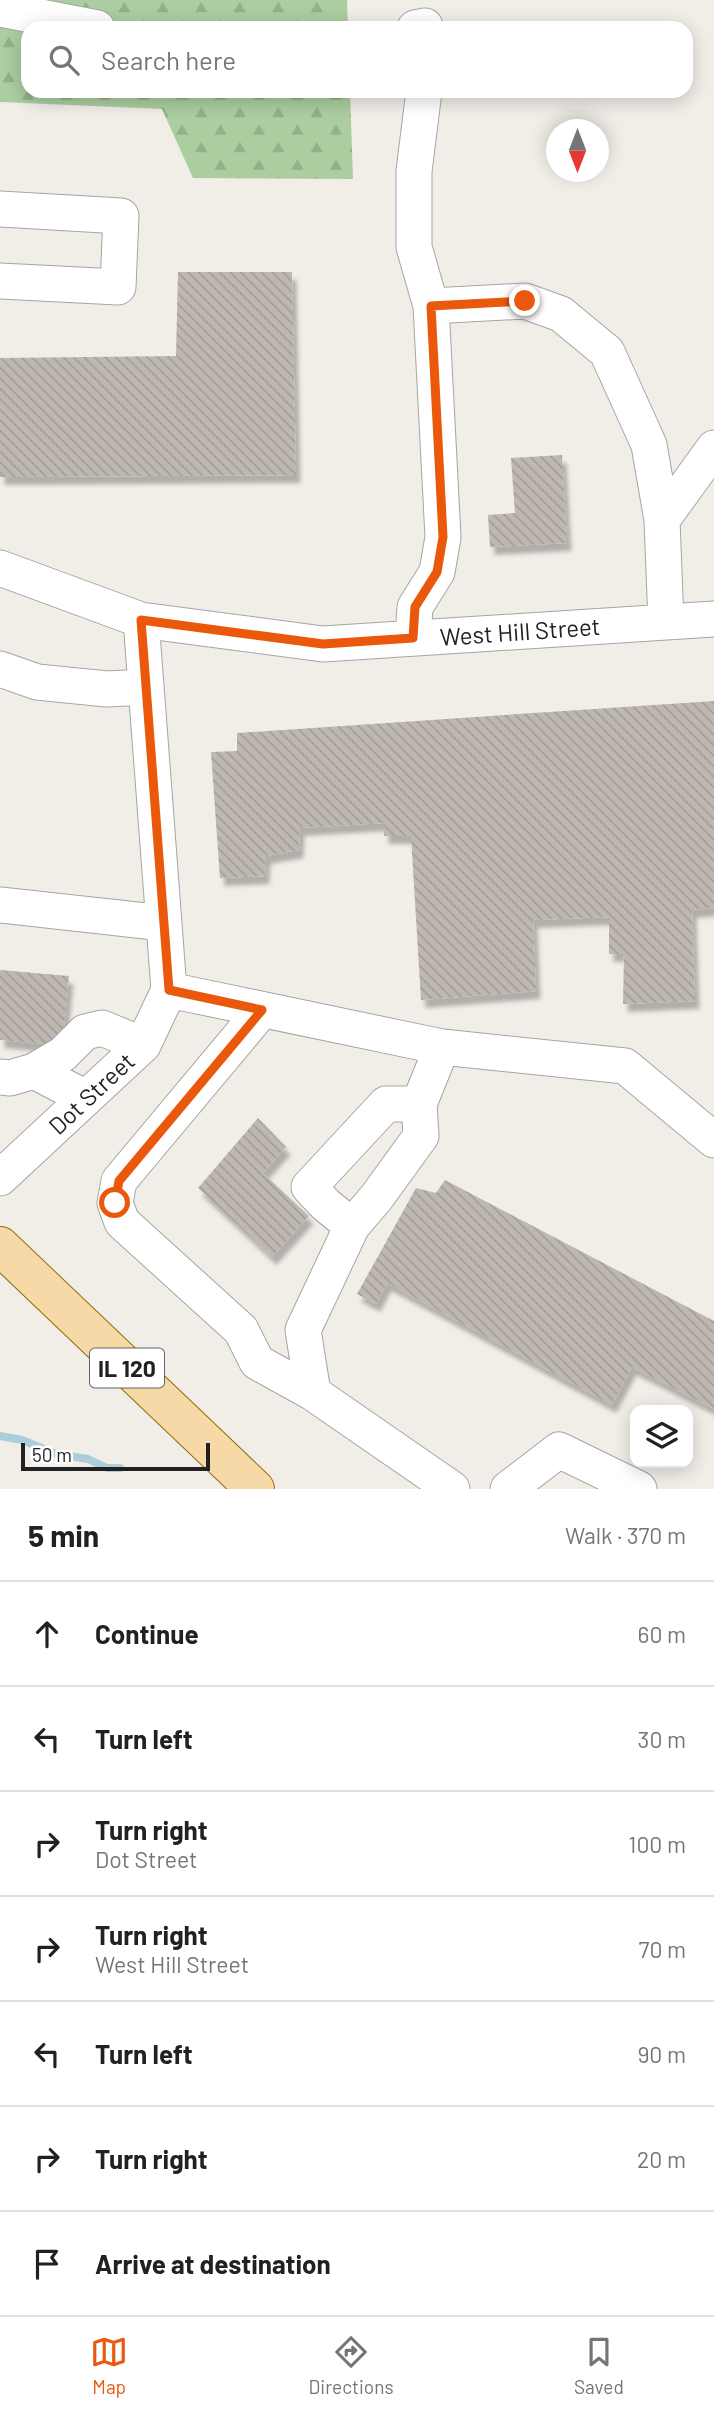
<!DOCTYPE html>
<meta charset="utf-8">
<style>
body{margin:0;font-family:Barlow,sans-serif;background:#f2f2f2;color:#202124}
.controls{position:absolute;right:21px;bottom:21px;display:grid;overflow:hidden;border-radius:14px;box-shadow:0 4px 18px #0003}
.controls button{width:63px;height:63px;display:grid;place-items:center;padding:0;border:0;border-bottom:2px solid #e0e0e0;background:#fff;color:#202124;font:35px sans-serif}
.compass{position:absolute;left:546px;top:119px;width:63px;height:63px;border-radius:50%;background:#fff;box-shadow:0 4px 18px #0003;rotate:180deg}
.scale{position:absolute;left:21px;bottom:18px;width:189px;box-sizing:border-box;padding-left:7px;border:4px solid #212121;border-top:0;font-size:19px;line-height:24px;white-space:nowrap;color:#212121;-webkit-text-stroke:5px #fff;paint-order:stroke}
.stop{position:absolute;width:21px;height:21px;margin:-16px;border:5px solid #ea580c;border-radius:50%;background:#fff}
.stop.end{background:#ea580c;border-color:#fff;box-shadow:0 2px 7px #0008}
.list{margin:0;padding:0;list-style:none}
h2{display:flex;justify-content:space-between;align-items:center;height:91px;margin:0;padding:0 28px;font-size:30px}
h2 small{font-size:23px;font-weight:400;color:#757577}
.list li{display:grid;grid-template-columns:46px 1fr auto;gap:21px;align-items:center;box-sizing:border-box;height:105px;padding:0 28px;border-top:2px solid #e0e0e0}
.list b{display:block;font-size:26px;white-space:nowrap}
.list p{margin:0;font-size:23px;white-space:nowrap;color:#757577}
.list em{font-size:23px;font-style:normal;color:#757577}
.icon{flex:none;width:38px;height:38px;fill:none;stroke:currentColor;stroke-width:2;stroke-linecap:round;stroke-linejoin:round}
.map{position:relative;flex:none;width:714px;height:1489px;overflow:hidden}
.search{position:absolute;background:#fff;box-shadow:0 4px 18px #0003;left:21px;right:21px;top:21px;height:77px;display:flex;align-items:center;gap:18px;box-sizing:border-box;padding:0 24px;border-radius:21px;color:#757577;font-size:26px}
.sheet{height:826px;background:#fff}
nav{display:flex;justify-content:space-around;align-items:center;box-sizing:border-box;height:98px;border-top:2px solid #e0e0e0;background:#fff;font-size:19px;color:#757577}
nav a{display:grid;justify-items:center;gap:4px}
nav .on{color:#ea580c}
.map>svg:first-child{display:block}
</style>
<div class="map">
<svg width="714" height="1489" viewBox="0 0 714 1489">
<defs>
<pattern id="forest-firs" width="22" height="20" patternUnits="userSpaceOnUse" patternTransform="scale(1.75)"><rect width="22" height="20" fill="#abcda0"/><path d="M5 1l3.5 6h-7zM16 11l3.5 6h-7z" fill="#93b08a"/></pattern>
<pattern id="building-back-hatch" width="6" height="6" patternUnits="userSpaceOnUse" patternTransform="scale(1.75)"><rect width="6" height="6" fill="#beb8b1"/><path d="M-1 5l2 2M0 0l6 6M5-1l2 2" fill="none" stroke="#a39e98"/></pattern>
<filter id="shadow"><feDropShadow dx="4.5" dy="8" stdDeviation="2" flood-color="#0004"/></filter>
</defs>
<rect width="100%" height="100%" fill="#f1eee8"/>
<path fill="url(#forest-firs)" d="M0,0H347L348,28H28V91H350L353,179L193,178L162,109L0,102Z"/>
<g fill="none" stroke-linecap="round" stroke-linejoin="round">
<path stroke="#accedb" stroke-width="8" d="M0,1436L22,1440L56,1454L88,1459L107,1468H120"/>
</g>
<path fill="url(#building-back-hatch)" filter="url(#shadow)" d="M178,272H292L296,475L0,477V358L176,356Z
M562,455L567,543L490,547L488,515L515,513L511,458Z
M714,701V908L692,910L695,1001L623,1004L624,954H609V917L533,920L536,991L421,1000L411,836H384V823L300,828L299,850L266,856L265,876L220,878L211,752L237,751V733Z
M0,970L69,976L62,1046L0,1040Z
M258,1118L286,1147L263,1173L309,1216L272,1257L198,1188Z
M445,1180L714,1321V1409L632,1367L612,1405L387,1283L376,1304L357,1294L416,1188L436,1193Z"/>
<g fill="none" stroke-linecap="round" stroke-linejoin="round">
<g stroke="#a5a5a5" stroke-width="37">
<path id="minor" d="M0,9L97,28
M415,28L425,26V28
M424,91L414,171V247L431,306
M0,209L121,216L118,287L0,281
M662,520L714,448
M0,568L141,620L323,644L714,619
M413,638L415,607L437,572L443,537L431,306L525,301L561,314L607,352L649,445L662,520L666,622
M0,669L37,682L107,689L146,687
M0,905L164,923
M169,990L442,1047L625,1066L714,1140
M262,1010L119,1181L115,1203L122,1222L241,1330L257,1362L313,1393L452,1489
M34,1071L63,1054L85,1032L102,1028L143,1045
M0,1077L10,1078L34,1071L86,1098
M419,1104H386L309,1187L326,1205L352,1226L376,1198L421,1136L419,1104L442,1047
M0,1178L143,1045L169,990L141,620
M313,1393L303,1330L352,1226
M508,1489L559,1450L639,1489"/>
</g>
<g stroke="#946e0a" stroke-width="40">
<path id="major" d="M0,1246L255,1489"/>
</g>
<use href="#minor" stroke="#fff" stroke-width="35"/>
<use href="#major" stroke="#f6d9a7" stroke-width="38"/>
</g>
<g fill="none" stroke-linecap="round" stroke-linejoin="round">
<path stroke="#ea580c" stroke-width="9" d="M115,1203L119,1181L262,1010L169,990L141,620L323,644L413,638L415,607L437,572L443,537L431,306L525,301"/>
</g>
<g text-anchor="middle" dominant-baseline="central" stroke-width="5" stroke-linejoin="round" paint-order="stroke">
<rect fill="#fff" stroke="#646464" stroke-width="2" x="90" y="1348.5" width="74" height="39" rx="5"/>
<g font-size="23" font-weight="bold" fill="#212121">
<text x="127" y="1368">IL 120</text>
</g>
<g font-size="24" fill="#212121" stroke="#fff">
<text transform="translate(520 631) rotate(-4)">West Hill Street</text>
<text transform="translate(91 1093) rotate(-43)">Dot Street</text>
</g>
</g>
</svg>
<div class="controls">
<button><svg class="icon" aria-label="layers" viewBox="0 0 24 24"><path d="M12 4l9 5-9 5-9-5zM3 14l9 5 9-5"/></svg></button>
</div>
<svg class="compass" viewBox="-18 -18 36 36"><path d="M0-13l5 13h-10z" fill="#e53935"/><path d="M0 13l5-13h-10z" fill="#757577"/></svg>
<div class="scale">50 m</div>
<div class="stop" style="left:115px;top:1203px"></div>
<div class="stop end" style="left:525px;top:301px"></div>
<div class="search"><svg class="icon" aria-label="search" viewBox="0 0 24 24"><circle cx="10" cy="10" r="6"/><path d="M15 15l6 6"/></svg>Search here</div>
</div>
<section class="sheet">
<h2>5 min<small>Walk · 370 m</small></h2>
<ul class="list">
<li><svg class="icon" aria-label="ahead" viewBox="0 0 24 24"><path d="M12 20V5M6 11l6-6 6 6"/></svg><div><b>Continue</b></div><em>60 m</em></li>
<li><svg class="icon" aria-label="left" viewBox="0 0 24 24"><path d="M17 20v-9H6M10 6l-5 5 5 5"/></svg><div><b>Turn left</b></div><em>30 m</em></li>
<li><svg class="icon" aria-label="right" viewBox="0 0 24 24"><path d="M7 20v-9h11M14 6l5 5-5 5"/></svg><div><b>Turn right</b><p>Dot Street</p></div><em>100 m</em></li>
<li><svg class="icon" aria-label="right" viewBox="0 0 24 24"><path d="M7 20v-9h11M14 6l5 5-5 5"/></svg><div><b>Turn right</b><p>West Hill Street</p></div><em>70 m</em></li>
<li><svg class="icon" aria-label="left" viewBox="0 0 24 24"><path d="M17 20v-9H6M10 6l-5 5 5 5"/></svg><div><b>Turn left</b></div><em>90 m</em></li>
<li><svg class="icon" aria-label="right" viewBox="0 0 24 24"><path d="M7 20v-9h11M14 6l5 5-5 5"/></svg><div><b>Turn right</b></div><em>20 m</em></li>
<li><svg class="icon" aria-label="arrive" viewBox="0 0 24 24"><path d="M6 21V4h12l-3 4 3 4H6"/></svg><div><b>Arrive at destination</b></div></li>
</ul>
</section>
<nav>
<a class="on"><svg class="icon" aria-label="map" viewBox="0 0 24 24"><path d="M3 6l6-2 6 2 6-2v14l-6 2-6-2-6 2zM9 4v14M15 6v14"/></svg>Map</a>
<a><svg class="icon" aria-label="directions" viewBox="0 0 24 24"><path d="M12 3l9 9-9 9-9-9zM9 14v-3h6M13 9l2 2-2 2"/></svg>Directions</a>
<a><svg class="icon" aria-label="saved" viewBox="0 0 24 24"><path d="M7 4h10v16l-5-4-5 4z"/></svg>Saved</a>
</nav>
